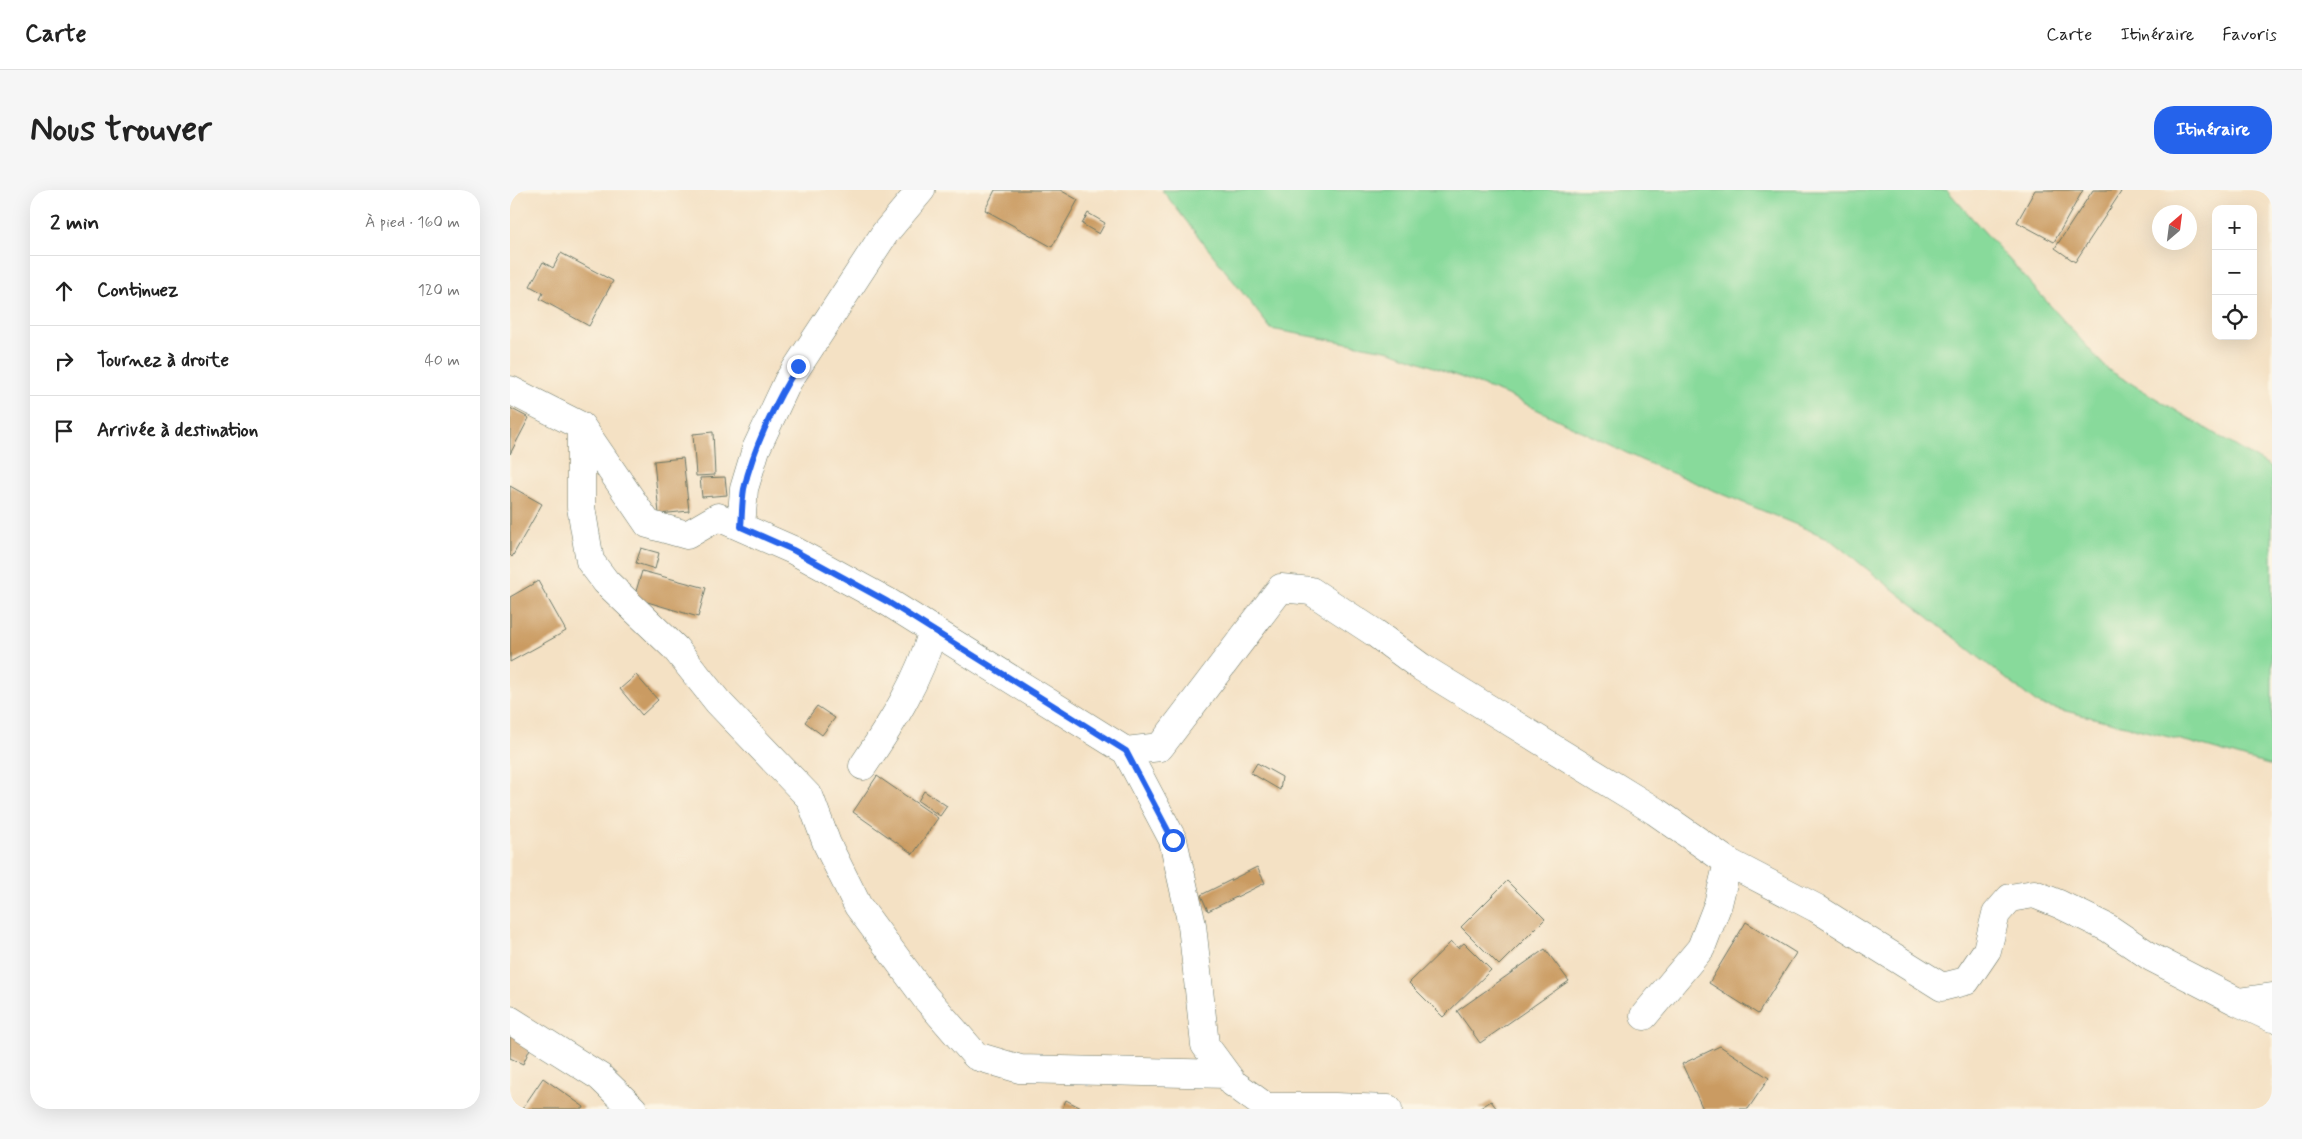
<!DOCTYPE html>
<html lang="fr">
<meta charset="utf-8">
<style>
body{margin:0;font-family:Mynerve,sans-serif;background:#f6f6f6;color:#222}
.controls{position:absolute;right:15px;top:15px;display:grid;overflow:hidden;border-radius:10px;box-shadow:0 5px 20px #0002}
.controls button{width:45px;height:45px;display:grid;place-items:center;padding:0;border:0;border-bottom:1px solid #e0e0e0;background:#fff;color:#222;font:25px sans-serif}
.compass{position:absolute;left:1642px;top:15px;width:45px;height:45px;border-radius:50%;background:#fff;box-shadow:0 5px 20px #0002;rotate:28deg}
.stop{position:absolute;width:15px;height:15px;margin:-11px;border:4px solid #2563eb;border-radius:50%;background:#fff}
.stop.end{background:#2563eb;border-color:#fff;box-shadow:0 1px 5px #0008}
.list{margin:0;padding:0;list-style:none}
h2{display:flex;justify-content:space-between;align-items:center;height:65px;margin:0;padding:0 20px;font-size:21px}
h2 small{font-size:16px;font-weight:400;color:#767676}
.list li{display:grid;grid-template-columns:32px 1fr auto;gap:15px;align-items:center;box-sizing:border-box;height:70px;padding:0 20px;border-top:1px solid #e0e0e0}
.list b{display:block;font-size:19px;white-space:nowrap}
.list em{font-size:16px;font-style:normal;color:#767676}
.icon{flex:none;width:28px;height:28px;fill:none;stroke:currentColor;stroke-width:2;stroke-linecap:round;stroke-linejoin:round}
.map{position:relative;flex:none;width:1762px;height:919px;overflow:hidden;border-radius:20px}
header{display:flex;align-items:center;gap:30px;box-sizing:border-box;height:70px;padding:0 25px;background:#fff;border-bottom:1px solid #e0e0e0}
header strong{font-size:24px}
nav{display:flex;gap:28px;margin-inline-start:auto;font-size:18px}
.intro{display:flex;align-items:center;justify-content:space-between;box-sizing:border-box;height:120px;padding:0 30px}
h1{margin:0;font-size:35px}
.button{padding:12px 22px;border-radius:20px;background:#2563eb;color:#fff;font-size:18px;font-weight:700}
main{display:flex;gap:30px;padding:0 30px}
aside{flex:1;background:#fff;border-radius:20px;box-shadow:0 5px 20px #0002}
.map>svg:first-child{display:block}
</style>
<header>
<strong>Carte</strong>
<nav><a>Carte</a><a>Itinéraire</a><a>Favoris</a></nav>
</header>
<div class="intro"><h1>Nous trouver</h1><a class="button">Itinéraire</a></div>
<main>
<aside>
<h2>2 min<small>À pied · 160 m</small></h2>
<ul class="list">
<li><svg class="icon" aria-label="ahead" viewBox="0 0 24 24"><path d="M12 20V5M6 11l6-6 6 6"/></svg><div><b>Continuez</b></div><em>120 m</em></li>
<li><svg class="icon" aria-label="right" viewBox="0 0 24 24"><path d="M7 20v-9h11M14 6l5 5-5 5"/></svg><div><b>Tournez à droite</b></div><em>40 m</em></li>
<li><svg class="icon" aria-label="arrive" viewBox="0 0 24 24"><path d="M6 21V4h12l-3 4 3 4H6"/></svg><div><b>Arrivée à destination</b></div></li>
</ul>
</aside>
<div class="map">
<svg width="1762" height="919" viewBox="0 0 1762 919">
<rect width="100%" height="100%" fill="#fcf5e5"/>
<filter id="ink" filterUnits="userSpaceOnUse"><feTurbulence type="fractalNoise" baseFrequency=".02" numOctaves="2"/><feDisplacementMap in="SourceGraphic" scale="10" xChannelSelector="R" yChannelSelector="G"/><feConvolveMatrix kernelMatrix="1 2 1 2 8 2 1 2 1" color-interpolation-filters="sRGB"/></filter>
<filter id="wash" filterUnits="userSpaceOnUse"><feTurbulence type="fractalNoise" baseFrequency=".0096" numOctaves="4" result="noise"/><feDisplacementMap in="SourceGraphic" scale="20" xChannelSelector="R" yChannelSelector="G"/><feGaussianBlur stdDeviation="1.12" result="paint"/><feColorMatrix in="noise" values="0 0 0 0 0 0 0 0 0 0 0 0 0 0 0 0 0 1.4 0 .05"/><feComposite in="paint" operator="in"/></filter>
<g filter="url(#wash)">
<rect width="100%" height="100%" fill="#f4e1c4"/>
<path fill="#88da9b" stroke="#548c68" d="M652,0H1437L1597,179L1762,278V576L1679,552L1528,514L1318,348L1131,270L995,204L881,161L761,139Z"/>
<g id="blocks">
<path fill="#ca9b62" d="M485,0H550L568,10L542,57L475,20Z
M1525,0H1573L1544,52L1507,32Z
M1583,0H1608L1611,2L1565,72L1545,58Z
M578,23L595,33L589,44L572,34Z
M51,63L103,91L79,136L30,109L33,103L20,96L33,72L43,78Z
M0,218L19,228L0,264Z
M203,242L205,285L186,286L183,244Z
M173,268L179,321L149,324L144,271Z
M215,287L217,305L192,307L190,288Z
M0,296L32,314L2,367L0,365Z
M131,358L149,363L145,379L126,373Z
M132,381L196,398L188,427L124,408Z
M28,391L56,441L0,472V407Z
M126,485L148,510L132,525L110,499Z
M307,516L325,528L312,545L295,532Z
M747,573L772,587L770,600L741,583Z
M367,586L428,628L403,664L343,622Z
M414,601L437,616L430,626L408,611Z
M747,677L755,693L698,721L691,705Z
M997,691L1035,729L989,775L951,737Z
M1236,732L1286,763L1248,824L1199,793Z
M941,752L948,758L954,753L981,780L933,827L899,793Z
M1035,759L1059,791L970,853L947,821Z
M0,844L22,854L13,874L0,868Z
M1210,856L1259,888L1238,919H1193L1172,874Z
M33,888L74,917L73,919H12Z
M556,910L573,919H552Z
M981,911L987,919H969Z"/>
</g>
</g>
<g filter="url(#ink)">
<use href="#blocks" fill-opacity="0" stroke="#6a7666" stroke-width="1"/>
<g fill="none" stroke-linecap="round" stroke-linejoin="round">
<g stroke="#6a7666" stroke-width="29">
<path id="minor" d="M0,200L71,236L138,334L177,345L208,327L283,360L378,412L616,561L663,650L682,735L695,855L723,893L756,917H825L878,919
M71,236V317L80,371L96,392L165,458L208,512L300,608L317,654L348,716L415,807L466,866L510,879L716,884
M231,337L234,299L246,259L278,191L375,43L411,0
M616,561L650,557L771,398L801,401L865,443L911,477L1145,621L1218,672L1306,718L1432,797L1456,791L1477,760L1486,724L1500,708L1524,704L1549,714L1598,738L1641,767L1728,812L1762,807
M353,576C382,533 409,491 423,440
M1728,812L1762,828
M1134,826L1191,758L1208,714L1218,672
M0,830L90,887L123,919"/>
</g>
<use href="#minor" stroke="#fff" stroke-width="28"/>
</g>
</g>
<g fill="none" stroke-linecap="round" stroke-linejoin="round" filter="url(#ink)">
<path stroke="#2563eb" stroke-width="6" d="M288,176C267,208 242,261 234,299C232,311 232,325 231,337L283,360L378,412L616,561L663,650"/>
</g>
</svg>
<div class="controls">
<button>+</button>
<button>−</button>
<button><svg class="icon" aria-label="locate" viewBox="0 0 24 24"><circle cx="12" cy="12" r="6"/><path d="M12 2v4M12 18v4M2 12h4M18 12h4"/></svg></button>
</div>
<svg class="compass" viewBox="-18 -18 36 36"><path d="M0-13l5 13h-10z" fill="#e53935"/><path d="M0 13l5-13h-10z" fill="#767676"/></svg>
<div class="stop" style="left:663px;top:650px"></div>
<div class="stop end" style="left:288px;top:176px"></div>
</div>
</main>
